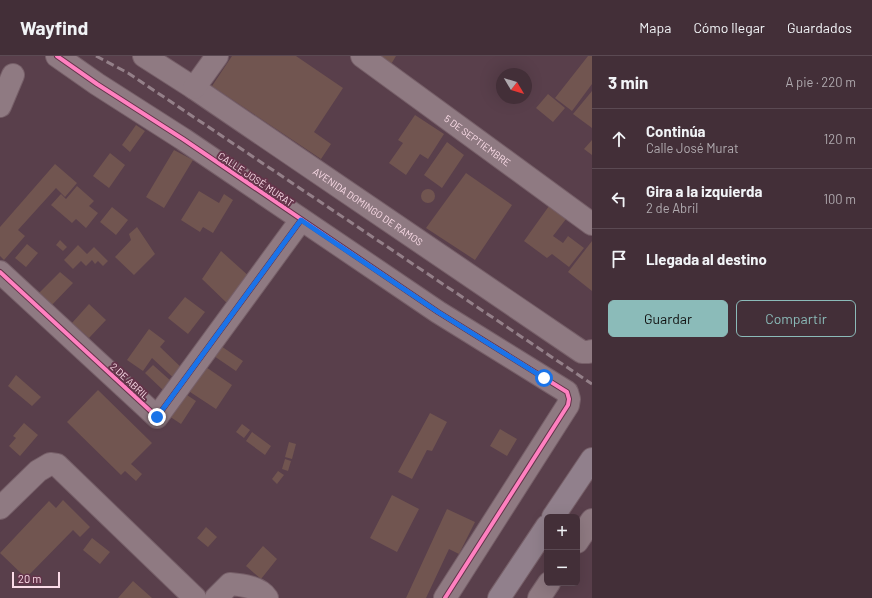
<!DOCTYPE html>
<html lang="es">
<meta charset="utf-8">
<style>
body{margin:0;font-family:Barlow,sans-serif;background:#4d3b43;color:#f1f3f6}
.controls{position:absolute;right:12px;bottom:12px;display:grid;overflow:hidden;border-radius:6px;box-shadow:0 4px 16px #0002}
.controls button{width:36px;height:36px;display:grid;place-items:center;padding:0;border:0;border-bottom:1px solid #5b4a53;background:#432f38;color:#f1f3f6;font:20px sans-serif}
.compass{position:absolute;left:496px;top:12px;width:36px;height:36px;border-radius:50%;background:#432f38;box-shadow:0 4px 16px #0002;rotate:128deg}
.scale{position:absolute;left:12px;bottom:10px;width:48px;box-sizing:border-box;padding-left:4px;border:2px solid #fadbe7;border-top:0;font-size:11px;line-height:14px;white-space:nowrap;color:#fadbe7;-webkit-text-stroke:3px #64344a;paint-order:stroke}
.stop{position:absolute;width:12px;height:12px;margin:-9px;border:3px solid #1a73e8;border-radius:50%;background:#fff}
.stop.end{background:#1a73e8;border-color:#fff;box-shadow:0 1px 4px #0008}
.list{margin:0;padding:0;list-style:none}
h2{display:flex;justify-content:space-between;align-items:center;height:52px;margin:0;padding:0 16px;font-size:17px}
h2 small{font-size:13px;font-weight:400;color:#afa9ae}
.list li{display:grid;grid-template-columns:26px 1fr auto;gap:12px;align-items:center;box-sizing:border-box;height:60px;padding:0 16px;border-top:1px solid #5b4a53}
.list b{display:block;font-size:15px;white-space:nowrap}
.list p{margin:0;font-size:13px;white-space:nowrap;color:#afa9ae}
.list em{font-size:13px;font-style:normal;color:#afa9ae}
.actions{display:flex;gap:8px;padding:12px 16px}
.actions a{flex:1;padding:9px 0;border:1px solid #8bbbb9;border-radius:6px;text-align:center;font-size:14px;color:#8bbbb9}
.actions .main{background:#8bbbb9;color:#111}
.icon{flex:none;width:22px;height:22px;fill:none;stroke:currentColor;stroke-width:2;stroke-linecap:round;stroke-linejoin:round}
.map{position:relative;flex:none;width:592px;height:542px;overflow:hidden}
header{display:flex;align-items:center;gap:24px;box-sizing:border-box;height:56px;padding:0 20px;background:#432f38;border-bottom:1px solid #5b4a53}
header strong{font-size:19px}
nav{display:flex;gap:22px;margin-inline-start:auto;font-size:14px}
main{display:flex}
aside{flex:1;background:#432f38}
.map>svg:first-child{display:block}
</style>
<header>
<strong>Wayfind</strong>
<nav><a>Mapa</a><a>Cómo llegar</a><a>Guardados</a></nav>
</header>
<main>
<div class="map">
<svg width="592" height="542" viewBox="0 0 592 542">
<rect width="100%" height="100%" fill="#593f4b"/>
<path fill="#715550" d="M232,0H296L343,32L314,76L331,88L321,103L212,30Z
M376,0H396L390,10Z
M588,0H592V28L572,55L555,42Z
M592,35V72L573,58Z
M548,38L565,52L553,66L536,52Z
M415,59L444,78L428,103L420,98L406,119L389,107L403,87L398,84Z
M136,69L145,75L130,96L122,89Z
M592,84V99L584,93Z
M447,86L464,99L442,132L424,119Z
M174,94L193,104L164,152L146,141Z
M110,97L125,109L109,132L93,120Z
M55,108L77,127L65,141L56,132L18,174L25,180L4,204L0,200V171Z
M466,117L512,149L475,204L426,172Z
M77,130L94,145L89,150L98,157L86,172L76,163L72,167L51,149L61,138L66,143Z
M421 140a7 7 0 1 1 14 0a7 7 0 1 1-14 0Z
M199,135L219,147L224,138L233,144L213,177L203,171L200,176L181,164Z
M549,150L566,163L553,180L563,187L568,180L584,192L569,211L552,198L547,202L524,185Z
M112,151L128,164L116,179L100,166Z
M137,171L155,198L134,219L115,201L131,184L129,178Z
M60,184L67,191L63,195L56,189Z
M592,185V235L568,216Z
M27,188L38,197L26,211L15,202Z
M78,189L87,198L94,191L108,205L103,210L98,205L95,208L92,204L86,210L81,205L73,213L64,204Z
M221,195L251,222L230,250L202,223Z
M60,216L73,227L50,251L37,239Z
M185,241L205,256L188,278L168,262Z
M89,248L106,264L89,282L72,267Z
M149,273L165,285L160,291L186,316L179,327L152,302L143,315L127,304Z
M218,288L243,305L236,315L211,298Z
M153,309L172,326L164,335L145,317Z
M203,309L232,329L216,353L187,334Z
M16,319L41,341L32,350L8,330Z
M98,334L152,387L131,408L142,418L136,425L125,415L121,419L67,366Z
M184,337L196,345L181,368L169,360Z
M430,357L447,366L432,395L427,394L412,423L398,416Z
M24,367L38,379L20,400L9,390L16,382L13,380Z
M242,368L250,374L244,382L236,376Z
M500,373L517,383L507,400L490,390Z
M252,376L271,390L265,399L246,385Z
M289,386L296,388L292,403L285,401Z
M285,403L291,405L288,415L282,413Z
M278,415L284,419L277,428L272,423Z
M392,439L419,453L397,496L370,482Z
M63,444L90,471L80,481L73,474L26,522L0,497L49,445L56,452Z
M447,453L475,466L459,498L449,493L426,542H406Z
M206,471L217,481L208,491L197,482Z
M92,482L110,496L100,508L83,494Z
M263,490L277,503L261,523L246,510Z
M133,525L152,542H118Z"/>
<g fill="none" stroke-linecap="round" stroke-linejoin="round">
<g stroke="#765f68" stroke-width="24">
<g id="minor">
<path d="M57,0L97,28L183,83L438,256L567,336L569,343L568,349L445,542"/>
<path id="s1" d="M144,0L194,32L582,296H589L592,295"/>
<path id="s2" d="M362,0L592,168"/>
<path d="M194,32L217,0"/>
<path d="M0,50L13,19"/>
<path d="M0,216L157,361L301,164"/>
<path d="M0,452L38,415L50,408L57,409L195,542"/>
<path d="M577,486L592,464"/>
<path d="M216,542L230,528C242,529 260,531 267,542"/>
<path d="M539,542L549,527"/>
</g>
</g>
<g stroke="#765f68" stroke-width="24">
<path id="major" d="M553,461L592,403
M499,542L547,470"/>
</g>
<use href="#minor" stroke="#8f7a82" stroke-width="22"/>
<use href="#major" stroke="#91808c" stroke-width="22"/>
<path stroke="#948089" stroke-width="3" stroke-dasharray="8 4" stroke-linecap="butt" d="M96,0L128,17L592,328"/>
<g stroke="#64344a" stroke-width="6">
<path id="cycleway" d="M57,0L97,28L183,83L438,256L567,336L569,343L568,349L445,542
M0,216L157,361L301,164"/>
</g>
<use href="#cycleway" stroke="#ff80c0" stroke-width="4"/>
</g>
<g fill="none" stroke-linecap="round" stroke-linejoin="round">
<path stroke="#1a73e8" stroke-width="5" d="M157,361L301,164L438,256L544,322"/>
</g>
<g text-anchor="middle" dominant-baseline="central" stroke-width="4" stroke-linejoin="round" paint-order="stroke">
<g font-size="10" fill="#fadbe7" stroke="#64344a">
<text stroke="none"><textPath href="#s2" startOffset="143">5 DE SEPTIEMBRE</textPath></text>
<text transform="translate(256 123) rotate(34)">CALLE JOSÉ MURAT</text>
<text stroke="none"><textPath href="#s1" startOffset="270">AVENIDA DOMINGO DE RAMOS</textPath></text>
<text transform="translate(130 325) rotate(43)">2 DE ABRIL</text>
</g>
</g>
</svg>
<div class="controls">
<button>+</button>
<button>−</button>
</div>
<svg class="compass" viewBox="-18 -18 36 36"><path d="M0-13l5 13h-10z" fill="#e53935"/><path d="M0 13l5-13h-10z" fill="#afa9ae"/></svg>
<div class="scale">20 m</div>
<div class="stop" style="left:544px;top:322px"></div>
<div class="stop end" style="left:157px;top:361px"></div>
</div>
<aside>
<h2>3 min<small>A pie · 220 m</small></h2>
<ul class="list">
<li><svg class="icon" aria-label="ahead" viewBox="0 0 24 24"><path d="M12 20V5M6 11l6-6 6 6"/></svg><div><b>Continúa</b><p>Calle José Murat</p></div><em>120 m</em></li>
<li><svg class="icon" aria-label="left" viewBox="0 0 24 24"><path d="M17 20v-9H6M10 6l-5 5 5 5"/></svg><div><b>Gira a la izquierda</b><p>2 de Abril</p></div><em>100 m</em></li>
<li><svg class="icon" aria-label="arrive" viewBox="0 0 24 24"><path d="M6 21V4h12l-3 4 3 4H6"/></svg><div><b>Llegada al destino</b></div></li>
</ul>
<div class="actions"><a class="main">Guardar</a><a>Compartir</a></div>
</aside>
</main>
